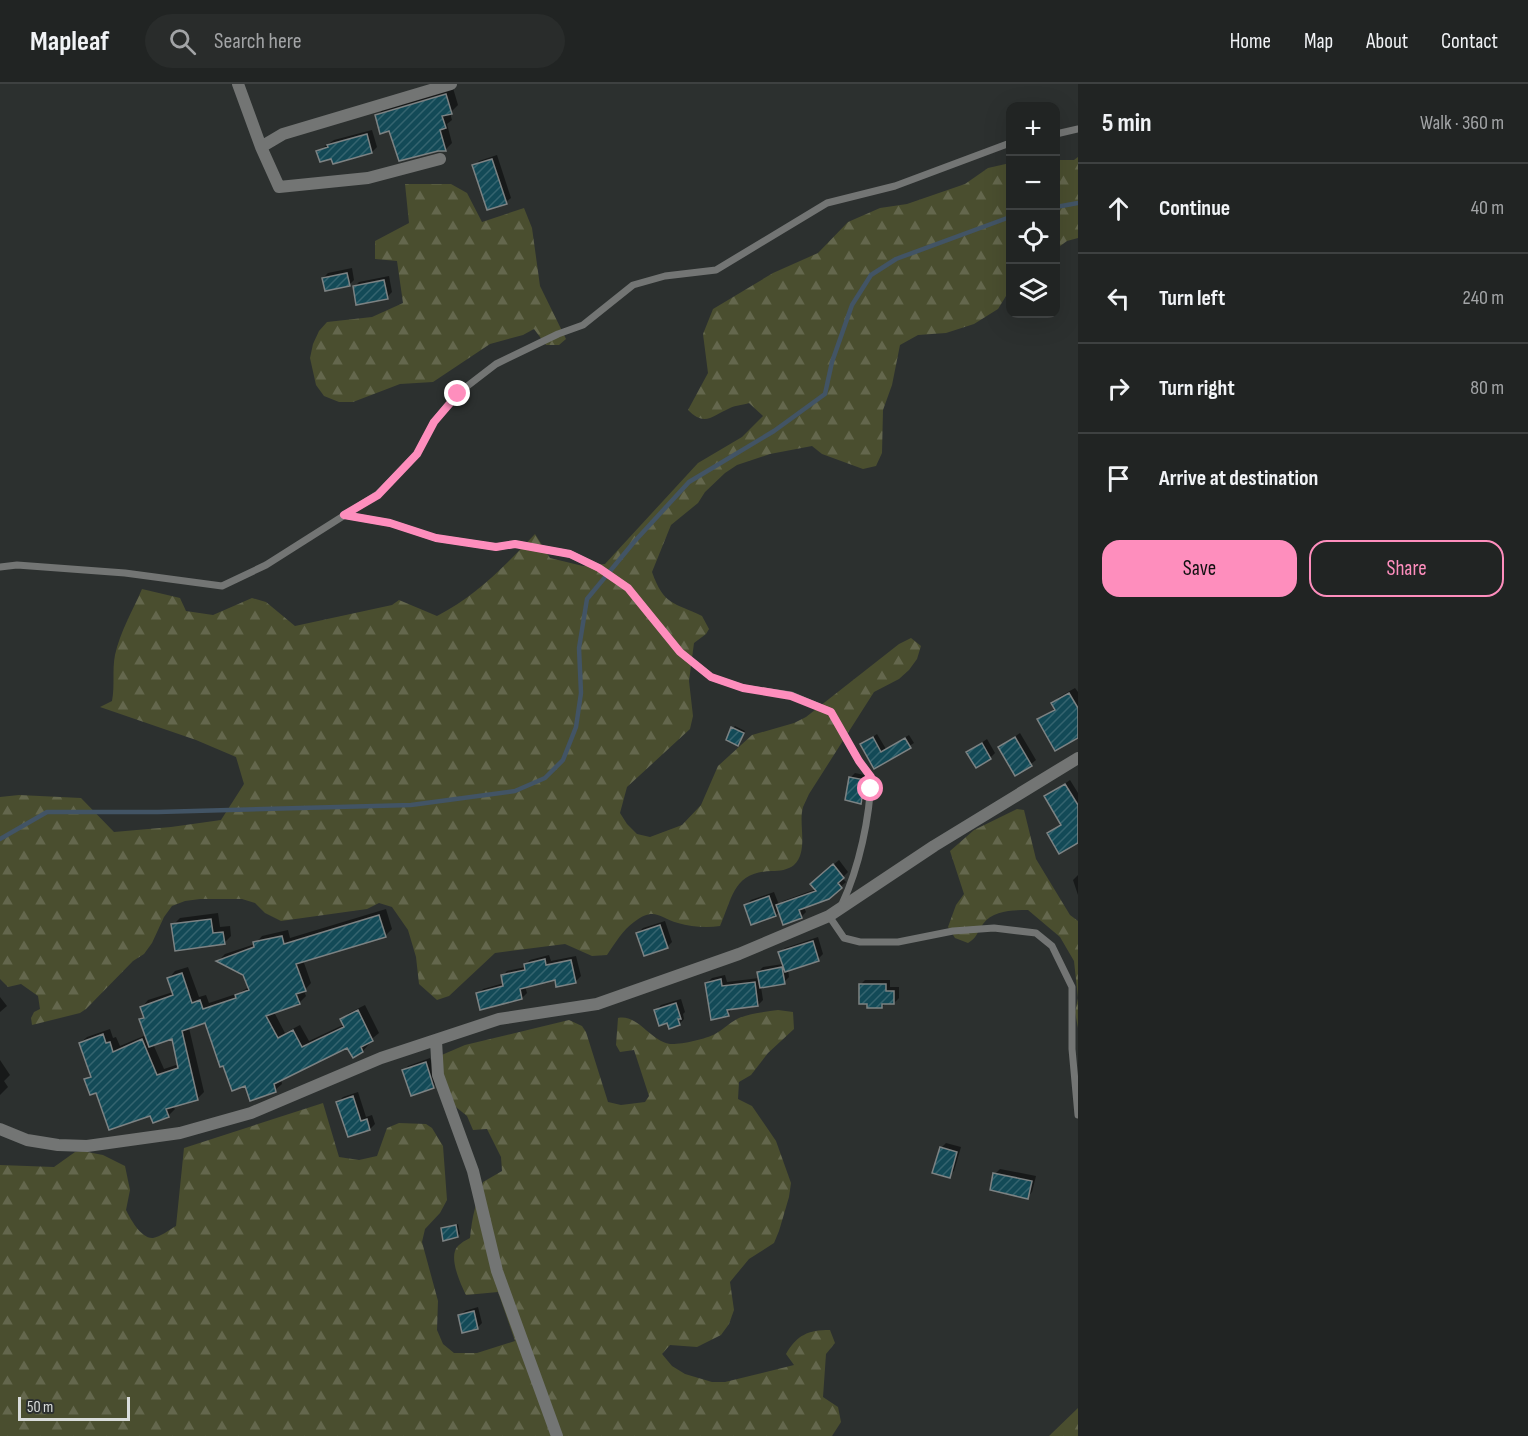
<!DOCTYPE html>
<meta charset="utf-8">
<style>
body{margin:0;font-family:"Sofia Sans Condensed",sans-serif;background:#292c2b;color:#f1f3f6}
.controls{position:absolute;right:18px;top:18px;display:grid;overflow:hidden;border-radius:12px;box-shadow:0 6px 24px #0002}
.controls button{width:54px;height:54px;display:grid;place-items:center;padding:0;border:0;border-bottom:2px solid #3e4141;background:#212423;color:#f1f3f6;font:30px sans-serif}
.scale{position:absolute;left:18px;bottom:15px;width:112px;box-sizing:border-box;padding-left:6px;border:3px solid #d9dcdb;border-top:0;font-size:16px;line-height:21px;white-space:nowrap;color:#d9dcdb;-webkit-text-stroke:4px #2c302f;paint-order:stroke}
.stop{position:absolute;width:18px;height:18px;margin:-14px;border:4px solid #fe8ebd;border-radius:50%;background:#fff}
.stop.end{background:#fe8ebd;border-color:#fff;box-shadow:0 2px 6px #0008}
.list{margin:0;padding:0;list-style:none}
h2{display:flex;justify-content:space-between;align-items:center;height:78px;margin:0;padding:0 24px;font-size:26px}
h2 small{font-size:20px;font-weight:400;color:#a2a4a6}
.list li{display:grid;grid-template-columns:39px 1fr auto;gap:18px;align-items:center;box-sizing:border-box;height:90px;padding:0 24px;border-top:2px solid #3e4141}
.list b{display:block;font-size:22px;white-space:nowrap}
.list em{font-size:20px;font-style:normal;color:#a2a4a6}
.actions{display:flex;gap:12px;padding:18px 24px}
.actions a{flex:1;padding:14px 0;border:2px solid #fe8ebd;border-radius:18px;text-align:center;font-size:21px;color:#fe8ebd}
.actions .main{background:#fe8ebd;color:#111}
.icon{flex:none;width:33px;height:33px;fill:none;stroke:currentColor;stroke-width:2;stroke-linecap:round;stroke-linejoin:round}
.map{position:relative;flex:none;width:1078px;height:1352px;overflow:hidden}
header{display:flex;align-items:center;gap:36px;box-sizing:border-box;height:84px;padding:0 30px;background:#212423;border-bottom:2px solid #3e4141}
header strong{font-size:28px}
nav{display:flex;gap:33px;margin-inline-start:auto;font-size:21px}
.search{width:420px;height:54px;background:#292c2b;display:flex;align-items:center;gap:15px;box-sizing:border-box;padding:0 21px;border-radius:33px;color:#a2a4a6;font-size:22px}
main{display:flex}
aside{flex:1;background:#212423}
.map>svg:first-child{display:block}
</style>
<header>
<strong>Mapleaf</strong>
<div class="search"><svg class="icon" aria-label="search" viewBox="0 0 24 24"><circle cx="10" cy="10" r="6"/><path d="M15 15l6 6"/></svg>Search here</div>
<nav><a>Home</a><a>Map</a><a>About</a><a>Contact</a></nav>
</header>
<main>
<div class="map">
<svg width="1078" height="1352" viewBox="0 0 1078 1352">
<defs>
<pattern id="forest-firs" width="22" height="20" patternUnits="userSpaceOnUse" patternTransform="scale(1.5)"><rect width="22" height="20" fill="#4a4e2f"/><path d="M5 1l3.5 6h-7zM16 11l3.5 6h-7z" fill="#64674d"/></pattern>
<pattern id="building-hatch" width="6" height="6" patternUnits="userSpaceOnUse" patternTransform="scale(1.5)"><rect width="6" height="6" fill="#134a57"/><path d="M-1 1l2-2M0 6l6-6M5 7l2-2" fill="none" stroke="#35646f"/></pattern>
</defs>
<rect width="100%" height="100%" fill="#2c302f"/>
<path fill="url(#forest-firs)" d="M1078,73V154L1067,157L1056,165V76H1074Z
M1010,79V202L1006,212L998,225L974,240L946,249L918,251L900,261L892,301L883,326L882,369L876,382L863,385L822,370L812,362L770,370L737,381L725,389L705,408L698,419L671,441L652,488C664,522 674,518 702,532L709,545L706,550L694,559L689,597L693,632L690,645L627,703L620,729L627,740L637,750L650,753L682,741L701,721L718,682L752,651L794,639L806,633L899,560L911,554L921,562L917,575L909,586L899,595L874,608L809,710C807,714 805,719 803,723C798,740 809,767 794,781C788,786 779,787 772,787C733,788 733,813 720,842C707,844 691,843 678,839C659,834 655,822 634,838C623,846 615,859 607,871L592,872L565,860L495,869L449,912L437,916L419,900L416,873L408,846L392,823L379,819L367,825L281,837L265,829L255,819L242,815H200L185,817L172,822L164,833L152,859L144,870L133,877L86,925L80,929L32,941L31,934L34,928L40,925L38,912L21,900L8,903L0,895V713L19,711L81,714L114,748L171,743L221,736L244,700L236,673L196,656L100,623L112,617C115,602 112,586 115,571C120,548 133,526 142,505L180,514L186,527L213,531L252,514L266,518L295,542L392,521L399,516L437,532C476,512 505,482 535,450L550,474L583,482L605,480L698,379L742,353L763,332L749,319C743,321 736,321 730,324C712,332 705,343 688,326L708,289L703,250L713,225L773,189L818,169L848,138L880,124L907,120L965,100L988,84Z
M405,100H451L467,109L482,138L524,124L532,144L540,202L566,255L559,261H546L534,245L523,251L490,260L433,298L400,300L353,318H339L324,312L316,301L310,274L313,260L319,247L327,238L372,233L403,219L397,177L375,175V157L409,139Z
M1017,725L1024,726L1036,775L1070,831L1078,837V944L1075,928L1078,914L1074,877L1060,853L1028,826C1013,826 993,826 983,840C977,848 977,854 968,859L955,854L948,843L956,821L964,810L950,767L974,746Z
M778,926L793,928L794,945L768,969L751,991L739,998L738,1015L752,1022L776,1057L791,1099L789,1113L779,1147L774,1159L749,1175L730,1198L734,1226L729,1240L721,1251L697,1263L670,1261L662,1270L672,1282L685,1290L712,1298H725L794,1281L786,1270C797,1251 808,1246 830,1246L835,1259L826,1270L823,1313L838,1323L841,1338L832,1352H0V1081L54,1083L75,1068L82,1067L103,1071L125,1082L130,1106L126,1126C130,1134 141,1155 153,1154C160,1153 169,1146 176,1142L184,1064L323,1019L339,1073L359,1076L377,1072L387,1044L399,1039L426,1040L432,1044L443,1062L447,1116L440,1129L425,1145L422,1158L438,1217L437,1246L443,1260L454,1269H477L515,1257L498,1208L466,1211C461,1201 451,1179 455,1167C457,1161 464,1157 470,1154C472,1133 476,1118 483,1098L502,1087L501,1073L487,1045L473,1046L467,1032L451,1019L437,973L465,961L569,936L582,942L586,948L608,1018L621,1021L645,1018L649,1012L634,966L620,968L616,961L618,934C638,930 650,957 670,960C679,961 706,955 715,950C723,946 729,939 737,935C749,929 765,928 778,926Z
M1078,1324V1352H1049Z"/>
<path fill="#0007" fill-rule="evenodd" d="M453,4L458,21L450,29L452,36L447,40L452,59L445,66L390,45L377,32L384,24Z
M372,46L377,63L372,68L332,73L318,67L334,56Z
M497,71L511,114L506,118L474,82L479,77Z
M352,184L354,196L349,201L323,194L328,189Z
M389,192L392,208L387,213L354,203L359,198Z
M1075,604L1078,608V652L1039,636L1056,624L1053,619L1059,613Z
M735,642L745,647L740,658L733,644Z
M1020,649L1036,676L1031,680L1000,663Z
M877,650L886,665L909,651L914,659L875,683L862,660Z
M987,655L995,669L990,674L968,668Z
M855,689L869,692L866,713L861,718L850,694Z
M1070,696L1078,709V758L1049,749L1062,739L1046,713Z
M839,776L848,788L842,794L846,798L828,814L804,823L806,828L801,833L780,827L776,831L746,821L751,816L774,808L779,821L783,817L816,805L817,795Z
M1078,791V811L1073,796Z
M386,825L392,845L385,852L303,876L311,899L304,907L306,912L299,919L274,928L285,949L300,941L309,957L345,940L342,935L349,929L365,921L379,949L368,958L369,960L363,967L348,962L281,995L282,1000L275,1006L246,1000L206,938L189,944L204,1008L197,1015L173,1022L175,1025L168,1032L151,1030L97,1007L86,996L91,990L80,959L87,953L110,945L113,954L116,953L120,962L146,951L141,936L145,932L142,923L148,916L173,908L169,894L175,887L188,883L199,913L206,911L209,919L239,909L249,903L244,890L219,876L225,870L255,860L262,852L288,846L290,854ZM173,953L179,980L164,985L153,960Z
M218,829L220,843L230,842L231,852L224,859L173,841L180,834Z
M665,837L672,858L667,863L638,849L643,844Z
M818,853L823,870L818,875L788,885L789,893L784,898L761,903L763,916L758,921L732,924L728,931L707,899L712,894L725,891L727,898L759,894L758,888L763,883L783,880L780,869L785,864Z
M549,871L551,877L576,872L581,892L576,897L556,894L525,902L527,909L522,914L478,910L483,905L504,899L502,892L507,887L526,883L525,881L530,876Z
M865,896H890V903H899V914L894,919H886L882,923L860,901Z
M0,913L7,922L0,928Z
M681,915L685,928L683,930L684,935L679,940L668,937L656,926L661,921Z
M430,974L438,997L433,1002L403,987L408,982Z
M0,976L10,991L4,997L8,1003L0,1011Z
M358,1008L366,1033L372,1031L375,1040L370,1045L338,1018L343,1013Z
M946,1059L961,1063L954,1087L949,1092L941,1064Z
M1000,1085L1036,1092L1032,1108L1027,1113L995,1090Z
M458,1140L460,1150L458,1152L442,1145Z
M478,1223L482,1239L477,1244L460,1232L465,1227Z"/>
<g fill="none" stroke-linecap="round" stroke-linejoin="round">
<path stroke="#425465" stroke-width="4.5" d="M1056,123L1078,119
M0,755L47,728H158L411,721L515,707L545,694L563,676L576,643L581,609L579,564L587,515L634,458L689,398L774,347L825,310L832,278L852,221L871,191L896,175L1010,133"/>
</g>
<path fill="url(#building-hatch)" stroke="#7c8283" stroke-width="1.5" d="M446,10L452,30L442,32L446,44L440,46L446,67H438L399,77L389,47L380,50L375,31Z
M367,50L372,69L333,80L331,75L320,78L316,67L328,63L327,61Z
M492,75L507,120L487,126L472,81Z
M347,189L350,202L325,207L322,194Z
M384,196L388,215L356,221L353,202Z
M1069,609L1078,624V654L1055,667L1037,635L1055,626L1051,619Z
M731,643L744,649L738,662L726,656Z
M873,653L881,668L905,654L911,664L874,685L860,660Z
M1015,653L1032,682L1015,692L998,663Z
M982,659L991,675L976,684L966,668Z
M849,693L865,696L861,720L845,716Z
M1065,700L1078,721V759L1059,770L1047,749L1061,741L1044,712Z
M833,780L844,794L838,799L842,804L829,815L799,826L802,834L783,841L776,821L816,807L810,800Z
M769,812L776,832L751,841L744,821Z
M379,831L386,853L296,880L306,907L296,910L300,920L266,932L278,954L293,946L302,963L344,943L340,935L358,926L373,957L361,963L363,968L353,974L347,964L274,1000L276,1008L250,1017L245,1002L232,1007L223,982L220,983L205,939L182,947L198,1016L166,1025L169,1033L153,1039L150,1032L109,1046L96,1009L90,1011L84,995L91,993L79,959L103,950L106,959L110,958L113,968L142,955L157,991L178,984L172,955L149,963L139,935L144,934L140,923L173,911L167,894L182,889L192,919L200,916L203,925L236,914L235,911L249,906L243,891L216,877L254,863L253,858L282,852L284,860Z
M211,835L213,849L223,848L225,860L175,867L171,840Z
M660,841L668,864L644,872L636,849Z
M813,857L819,877L785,888L778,868Z
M545,875L546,881L571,876L576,899L556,903L555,896L520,905L522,915L480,926L476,909L503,902L501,891L525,886L524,880Z
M782,883L785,900L760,904L757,888Z
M721,895L722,902L755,898L758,922L727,926L729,932L711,936L705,899Z
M859,900H886V907H894V920H882V924H867V920H859Z
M676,919L681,935H678L680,941L669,945L667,939L659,942L654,926Z
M426,978L434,1004L411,1012L402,986Z
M353,1012L361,1037L367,1035L370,1046L348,1053L336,1018Z
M940,1063L957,1068L950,1094L932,1089Z
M993,1089L1032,1097L1028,1115L990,1106Z
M456,1141L458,1153L443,1157L441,1144Z
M474,1227L478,1245L462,1249L458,1231Z"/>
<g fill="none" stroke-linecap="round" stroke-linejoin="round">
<path stroke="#737574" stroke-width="7" d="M1056,50L1078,45
M344,431L390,439L436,454L496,463L515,460L570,470L599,484L628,504L680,568L711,593L743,604L791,611L831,628L859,677L871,693C870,733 859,784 842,820
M0,483L17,481L125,489L222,502L266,481L378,410L417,370L434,338L457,310L496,280L558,250L583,241L633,201L665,192L716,186L827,119L895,102L1010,59
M829,832L844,854L860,858H898L953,847L994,844L1036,849L1052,862L1072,903V965L1078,1031"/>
<path stroke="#737574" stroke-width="12" d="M238,0L261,63L279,103L368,94L440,75
M261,63L283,50L451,0
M436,957L438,991L473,1087L497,1187L557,1352
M0,1045L27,1056L58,1061L87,1062L180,1049L251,1029L381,974L499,935L597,920L739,870L829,832L934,762L1078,674"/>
</g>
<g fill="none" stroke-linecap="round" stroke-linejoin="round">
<path stroke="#fe8ebd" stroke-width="8" d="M458,310L434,338L417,370L378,411L344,431L390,439L436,454L496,463L515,460L570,470L599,484L628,504L680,568L711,593L743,604L791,612L831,628L859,677L871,693V705"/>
</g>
</svg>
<div class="controls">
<button>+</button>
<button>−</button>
<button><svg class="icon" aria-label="locate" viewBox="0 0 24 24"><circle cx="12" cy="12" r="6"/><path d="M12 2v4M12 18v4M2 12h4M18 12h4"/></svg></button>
<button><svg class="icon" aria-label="layers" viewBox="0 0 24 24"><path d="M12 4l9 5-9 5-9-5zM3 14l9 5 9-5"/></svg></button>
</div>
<div class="scale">50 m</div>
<div class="stop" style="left:871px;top:705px"></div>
<div class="stop end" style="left:458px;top:310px"></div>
</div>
<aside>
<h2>5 min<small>Walk · 360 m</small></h2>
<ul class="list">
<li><svg class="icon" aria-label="ahead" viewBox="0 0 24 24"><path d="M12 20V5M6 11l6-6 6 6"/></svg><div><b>Continue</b></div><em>40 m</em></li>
<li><svg class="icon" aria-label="left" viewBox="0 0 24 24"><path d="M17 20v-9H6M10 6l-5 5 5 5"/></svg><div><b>Turn left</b></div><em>240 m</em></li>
<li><svg class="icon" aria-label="right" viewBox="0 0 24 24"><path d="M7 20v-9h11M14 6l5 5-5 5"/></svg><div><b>Turn right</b></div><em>80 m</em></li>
<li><svg class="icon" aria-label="arrive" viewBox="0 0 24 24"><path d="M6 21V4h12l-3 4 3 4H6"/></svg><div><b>Arrive at destination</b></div></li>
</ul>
<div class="actions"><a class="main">Save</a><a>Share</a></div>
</aside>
</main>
